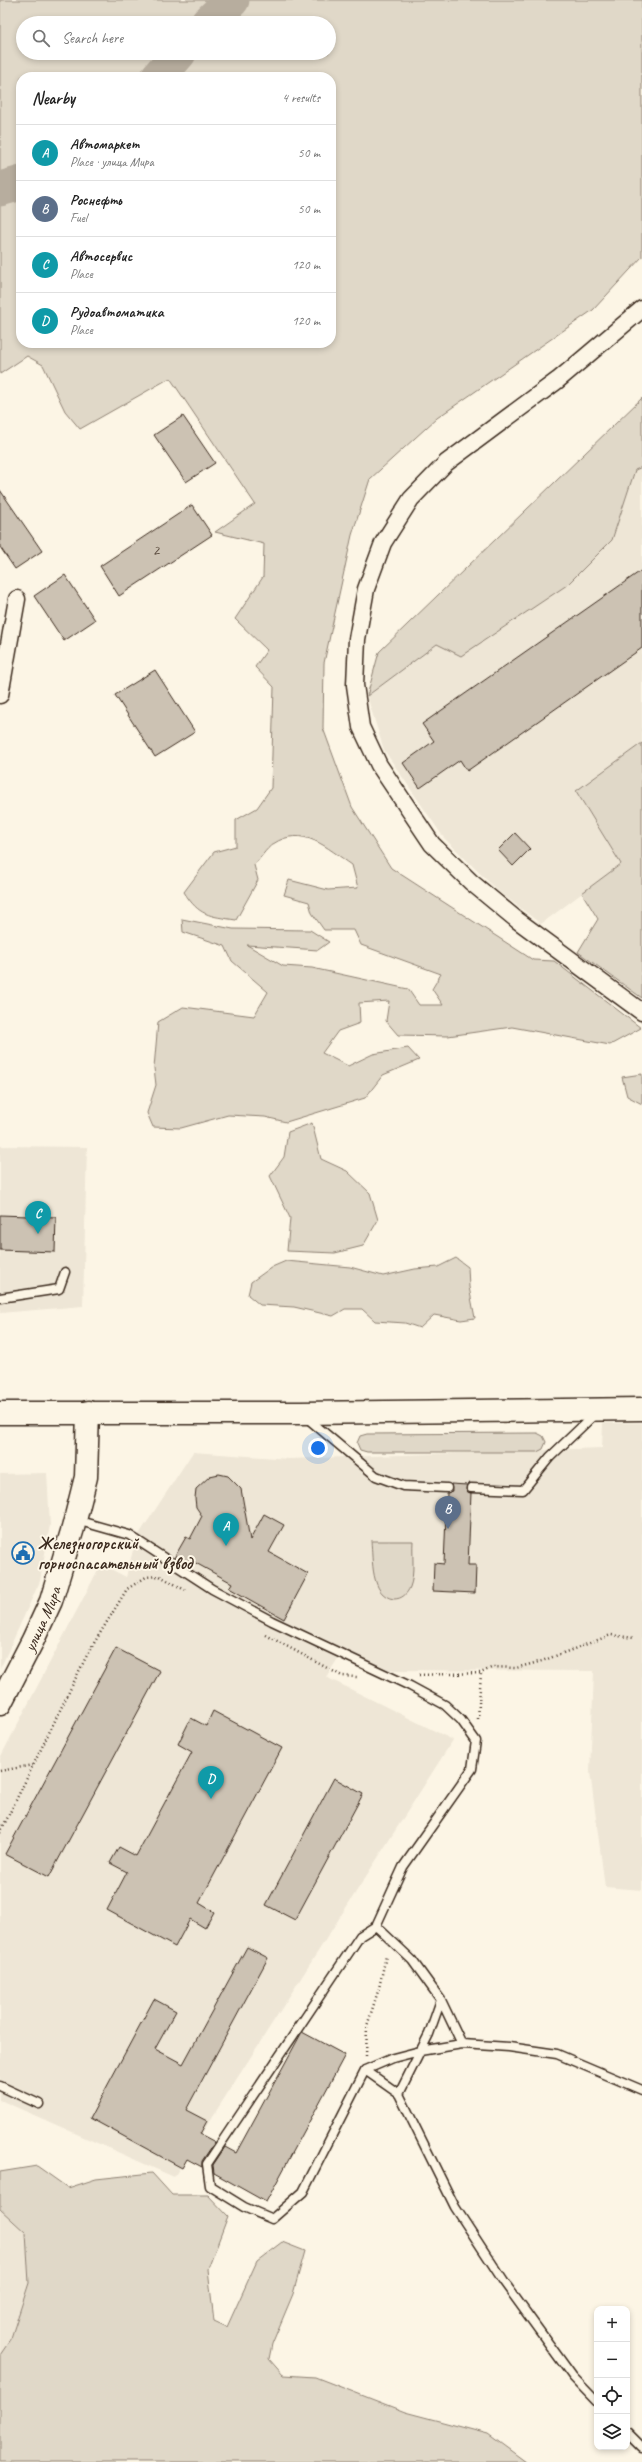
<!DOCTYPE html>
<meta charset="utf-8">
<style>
body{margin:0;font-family:Caveat,sans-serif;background:#f6f6f6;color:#222}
.controls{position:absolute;right:12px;bottom:12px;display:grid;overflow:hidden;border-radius:8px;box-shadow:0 2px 6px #0003}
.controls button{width:36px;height:36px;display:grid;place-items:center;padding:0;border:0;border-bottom:1px solid #e0e0e0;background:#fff;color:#222;font:20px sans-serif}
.you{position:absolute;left:318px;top:1448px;width:14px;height:14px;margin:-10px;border:3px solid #fff;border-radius:50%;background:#1a73e8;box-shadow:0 0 0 6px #1a73e833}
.badge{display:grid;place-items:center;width:26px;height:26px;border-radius:50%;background:#0b8043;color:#fff;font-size:13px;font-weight:700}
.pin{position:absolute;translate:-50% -33px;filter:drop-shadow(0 1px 2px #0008)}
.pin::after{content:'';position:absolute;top:21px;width:14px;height:12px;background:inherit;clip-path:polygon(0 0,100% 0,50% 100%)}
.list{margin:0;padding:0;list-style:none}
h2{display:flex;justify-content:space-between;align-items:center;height:52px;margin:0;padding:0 16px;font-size:17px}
h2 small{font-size:13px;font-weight:400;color:#767676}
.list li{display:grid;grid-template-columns:26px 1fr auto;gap:12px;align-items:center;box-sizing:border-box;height:56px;padding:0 16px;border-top:1px solid #e0e0e0}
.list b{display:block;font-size:15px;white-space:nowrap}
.list p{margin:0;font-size:13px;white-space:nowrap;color:#767676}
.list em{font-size:13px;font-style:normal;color:#767676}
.icon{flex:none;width:22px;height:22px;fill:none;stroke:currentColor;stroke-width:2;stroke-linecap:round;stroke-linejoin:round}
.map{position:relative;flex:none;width:642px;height:2462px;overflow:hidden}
.search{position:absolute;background:#fff;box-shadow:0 2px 6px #0003;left:16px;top:16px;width:320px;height:44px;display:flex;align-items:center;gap:10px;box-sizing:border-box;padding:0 14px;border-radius:22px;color:#767676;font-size:15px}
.panel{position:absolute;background:#fff;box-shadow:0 2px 6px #0003;left:16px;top:72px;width:320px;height:276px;border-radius:16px}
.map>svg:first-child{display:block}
</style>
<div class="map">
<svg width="642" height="2462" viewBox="0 0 642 2462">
<rect width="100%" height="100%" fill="#fcf5e5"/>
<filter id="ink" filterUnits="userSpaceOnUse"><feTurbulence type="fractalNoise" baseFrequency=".025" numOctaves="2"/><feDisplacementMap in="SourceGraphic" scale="8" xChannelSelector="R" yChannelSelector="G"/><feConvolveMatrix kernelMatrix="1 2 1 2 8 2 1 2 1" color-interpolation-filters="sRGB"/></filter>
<g filter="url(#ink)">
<path fill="#eee6d6" d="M642,467V743L576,791L621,864L541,924L498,891L444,838L384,750L367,696L437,644L612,540L635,470Z
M0,1146L87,1147L83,1306L0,1313Z
M603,1423H642V1890L605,1887L590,1772L594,1671L373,1670L339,1657L326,1677L453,1740L174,2177L0,2100V1758L101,1564L126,1577L136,1539L193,1452L289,1459L602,1448Z
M47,1473L50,1525L40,1581L0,1669V1474Z
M0,2209L26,2233L29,2283L11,2338L0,2354Z"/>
<path fill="#e0d8c8" stroke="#8e8173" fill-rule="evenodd" d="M0,0H642V257L593,310L437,418L370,479L352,535L324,663L323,728L352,807L391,868L533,960L554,961L641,1028L610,1045L512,1027L448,1036L398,1035L386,1021L389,1001L359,1003L360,1023L338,1031L322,1053L348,1066L373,1054L408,1048L419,1060L383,1075L365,1098L286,1122L265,1117L228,1115L181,1128L153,1127L147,1113L156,1085L154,1068L158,1022L183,1007L254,1016L268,992L232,961L225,946L183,932L182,919L233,929L310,930L329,942L318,950L247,945L283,966L312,968L408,989L419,1005H443L432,989L441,974L361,945L354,930H324L312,913L309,902L284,895L289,880L328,890L358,888L352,865C327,848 303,824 273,844C266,849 260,859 254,865L258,880L236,920C209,916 199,916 184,892L214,852L236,846V820L257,808L271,788L274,687L255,667L267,650L235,619L263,577L264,544L215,532L255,504L170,378L80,429L65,411L43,365L27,356L0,374ZM23,23H329V53H23ZM21,77H331V343H21Z
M642,398V467L635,470L612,540L567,585L461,656L437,644L367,696L379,652Z
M642,743V998L578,952L598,919L582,893L621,864L576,791Z
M642,1074V1104L627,1096L622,1077Z
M312,1123L321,1159L347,1171L370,1193L378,1220L363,1246L335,1253L287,1251L290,1218L270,1176L284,1157L288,1132Z
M456,1258L468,1267L469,1287L475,1318L461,1320L434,1315L420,1328L405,1323L375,1321L362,1309H345L333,1316L294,1307L260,1305L248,1295L251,1282L272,1267L286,1261L350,1267L383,1276L415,1269L438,1267Z
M537,1433L543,1436L546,1442L543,1449L537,1452H367L360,1450L357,1443L360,1436L367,1434Z
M371,1541H413C412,1554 415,1575 410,1587C407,1594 402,1599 394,1599C370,1596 373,1559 371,1541Z
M37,2166L68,2188L96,2179L152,2173L172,2195H208L228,2216L208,2269L214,2321L227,2327L257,2261L282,2242L305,2251L293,2294L272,2344L269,2359L283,2375L315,2377L405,2412L488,2434L526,2462H0V2354L11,2338L29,2283L26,2233L0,2209V2172Z"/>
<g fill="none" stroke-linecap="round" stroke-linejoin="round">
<path stroke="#b7ad9e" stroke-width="35" d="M208,23L232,0
M158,77L179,53
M0,189L21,183"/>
</g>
<path fill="#ccc2b3" stroke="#3b2a1e" d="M183,416L215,463L186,482L154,435Z
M0,490L42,551L15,569L0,547Z
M192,505L212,535L119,596L100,566Z
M642,570V648L467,771L460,760L420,788L403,763L434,741L422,724Z
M65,575L95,620L64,641L34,596Z
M155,670L195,732L155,757L115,695Z
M515,833L530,849L513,866L498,850Z
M0,1215L56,1217L55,1252L0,1250Z
M219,1474L228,1476L241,1489L250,1540L264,1514L284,1525L269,1552L308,1574L284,1619L229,1588L232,1583L192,1561L189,1566L174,1558L186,1537L190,1539L202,1516L196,1507L195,1498L196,1489L210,1476Z
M451,1484L467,1485L466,1490L471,1493L468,1565H476L475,1593L433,1591L434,1563L444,1564L447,1493L452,1491Z
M116,1648L160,1671L49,1877L5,1854Z
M213,1711L282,1748L199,1903L214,1912L205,1928L190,1919L175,1947L107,1910L127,1872L110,1863L119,1847L136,1856L192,1752L178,1744L191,1718L206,1726Z
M334,1778L363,1794L295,1920L266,1905Z
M247,1947L268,1958L186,2110L207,2121L200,2134L215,2142L202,2161V2167L187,2159L182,2168L90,2118L154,1999L176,2011L155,2049L183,2064Z
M302,2032L345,2055L266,2202L214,2173L213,2165L225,2147L236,2153Z"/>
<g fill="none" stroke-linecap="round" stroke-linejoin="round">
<g stroke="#3b2a1e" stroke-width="11">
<path id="lane" d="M0,1298L59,1289L65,1272
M307,1418L376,1476L403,1486L447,1488
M471,1488L523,1490L550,1457L595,1414
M76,1520L129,1535L212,1589L272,1621L410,1686L445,1705L461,1720L476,1741L472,1769L403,1867L376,1926L412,1960L441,2000L429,2034L399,2094L455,2207L504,2282L573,2377L597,2402
M376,1926L360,1936L207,2164L210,2186L244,2207L272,2219L303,2192L365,2070L393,2058L420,2051L462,2044L509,2047L557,2054L642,2090
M441,2000L462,2044
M365,2070L399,2094
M0,2086L39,2104
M627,2432L642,2447"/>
</g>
<g stroke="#3b2a1e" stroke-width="19">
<path id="street" d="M642,309L558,380L446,463L411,499L383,543L366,589L357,639L355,685L361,727L379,765L432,844L471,882L517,920L642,1012
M0,695L17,599"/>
</g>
<g stroke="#3b2a1e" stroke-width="25">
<g id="secondary">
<path id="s1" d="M0,1704L33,1640L51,1601L73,1528L86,1477L88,1412"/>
</g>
</g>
<g stroke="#3b2a1e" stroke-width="25">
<path id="highway" d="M0,1413H300L642,1409"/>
</g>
<path stroke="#3b2a1e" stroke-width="2.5" stroke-dasharray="1 3" stroke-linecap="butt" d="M266,1635L342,1676L357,1677
M419,1675L481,1673
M478,1719L481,1673L493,1667L516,1668L542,1661L611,1635L634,1638
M0,1771L33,1765
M0,1833L88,1653L127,1589L146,1577L160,1576L185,1590
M366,2056L367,2026L379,1988L386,1956"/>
<use href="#lane" stroke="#fcf5e5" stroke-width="8"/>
<use href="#street" stroke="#fcf5e5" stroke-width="16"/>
<use href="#secondary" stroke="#fcf5e5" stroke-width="22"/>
<use href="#highway" stroke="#fcf5e5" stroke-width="22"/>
</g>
</g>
<defs>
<g id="civic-ring" transform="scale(1.15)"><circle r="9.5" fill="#fcf5e5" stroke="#1f6fb2" stroke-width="1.5"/><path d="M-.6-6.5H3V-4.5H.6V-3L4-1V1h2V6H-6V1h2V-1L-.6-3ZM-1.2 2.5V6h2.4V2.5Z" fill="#1f6fb2"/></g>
</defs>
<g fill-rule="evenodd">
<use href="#civic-ring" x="23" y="1553"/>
</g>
<g text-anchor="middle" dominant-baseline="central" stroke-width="4" stroke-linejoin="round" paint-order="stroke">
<g font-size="15" fill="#5f5043">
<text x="156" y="550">2</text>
</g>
<g font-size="17" font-weight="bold" fill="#3b2a1e" stroke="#fcf5e5" text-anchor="start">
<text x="38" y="1543">Железногорский<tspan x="38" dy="20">горноспасательный взвод</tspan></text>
</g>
<g font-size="17" fill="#3b2a1e" stroke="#fcf5e5">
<text stroke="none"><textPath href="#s1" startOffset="95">улица Мира</textPath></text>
</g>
</g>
</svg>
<div class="controls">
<button>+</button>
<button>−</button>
<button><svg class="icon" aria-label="locate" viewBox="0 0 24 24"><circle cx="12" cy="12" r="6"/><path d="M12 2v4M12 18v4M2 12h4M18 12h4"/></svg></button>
<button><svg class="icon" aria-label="layers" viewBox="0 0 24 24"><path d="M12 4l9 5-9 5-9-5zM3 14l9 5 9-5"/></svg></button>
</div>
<div class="you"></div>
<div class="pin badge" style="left:226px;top:1546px;background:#0f9aa8">A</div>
<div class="pin badge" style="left:448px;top:1529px;background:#5c6f8a">B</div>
<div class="pin badge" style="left:38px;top:1234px;background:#0f9aa8">C</div>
<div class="pin badge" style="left:211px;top:1799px;background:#0f9aa8">D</div>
<div class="search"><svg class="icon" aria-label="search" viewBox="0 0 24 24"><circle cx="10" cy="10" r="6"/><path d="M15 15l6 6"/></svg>Search here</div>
<section class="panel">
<h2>Nearby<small>4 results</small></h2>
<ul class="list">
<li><span class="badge" style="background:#0f9aa8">A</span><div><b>Автомаркет</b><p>Place · улица Мира</p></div><em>50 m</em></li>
<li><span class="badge" style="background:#5c6f8a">B</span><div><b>Роснефть</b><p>Fuel</p></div><em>50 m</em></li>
<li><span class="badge" style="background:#0f9aa8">C</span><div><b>Автосервис</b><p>Place</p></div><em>120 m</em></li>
<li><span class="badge" style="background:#0f9aa8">D</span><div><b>Рудоавтоматика</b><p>Place</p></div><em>120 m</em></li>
</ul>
</section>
</div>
